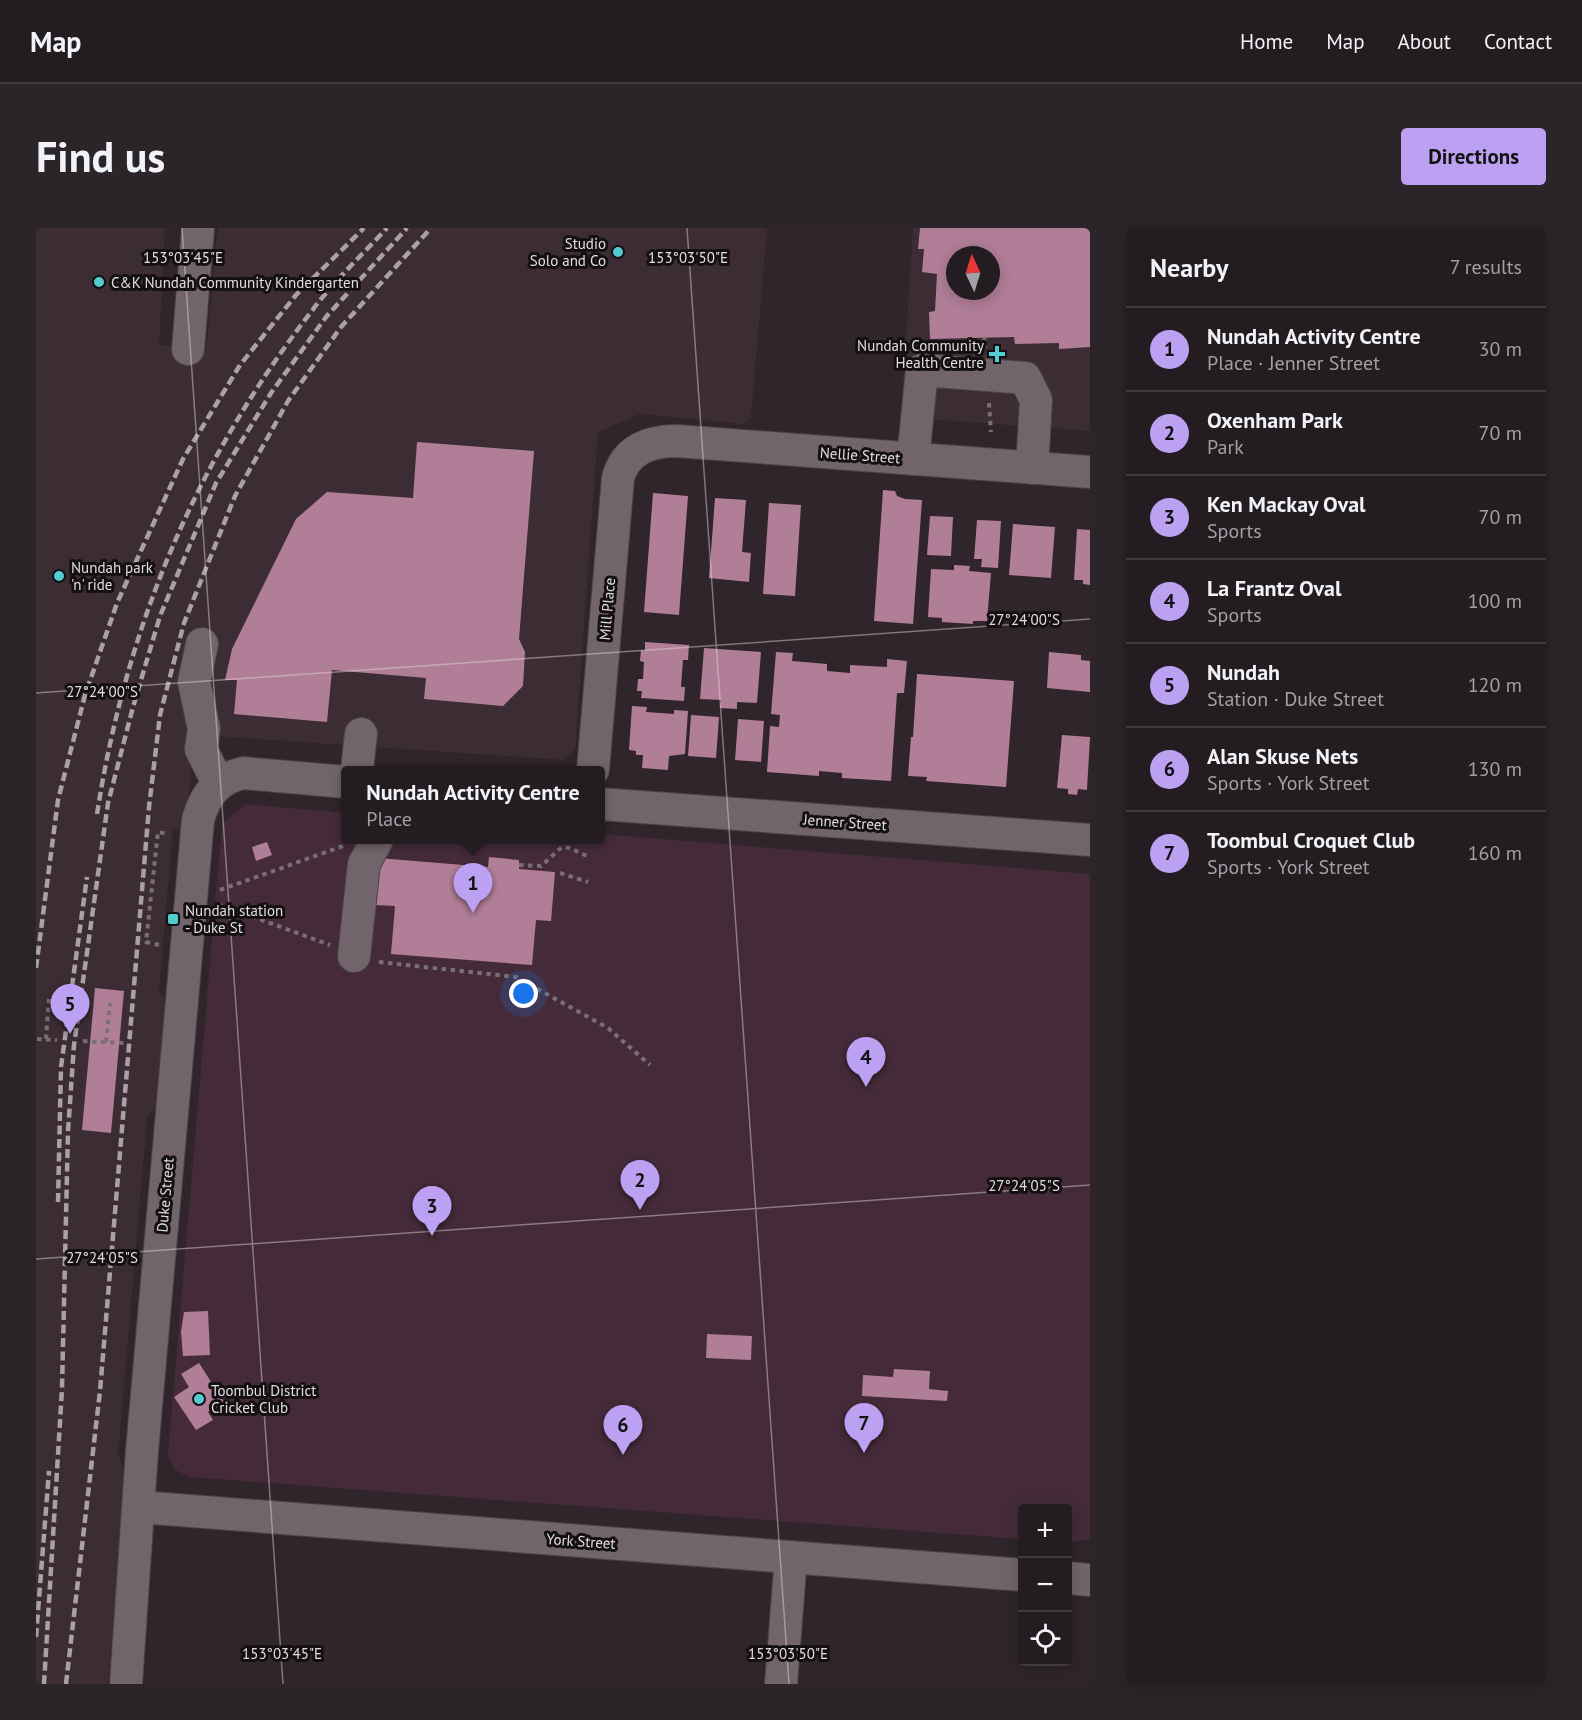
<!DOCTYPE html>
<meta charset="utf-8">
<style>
body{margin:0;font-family:"PT Sans",sans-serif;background:#2b2529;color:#f1f3f6}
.controls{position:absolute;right:18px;bottom:18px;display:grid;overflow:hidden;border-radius:6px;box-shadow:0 3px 15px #0003}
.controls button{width:54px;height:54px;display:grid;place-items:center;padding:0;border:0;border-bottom:2px solid #403a3e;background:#231c20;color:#f1f3f6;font:30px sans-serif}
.compass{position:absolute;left:910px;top:18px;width:54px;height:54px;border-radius:50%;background:#231c20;box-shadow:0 3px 15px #0003;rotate:356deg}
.you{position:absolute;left:488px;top:766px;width:21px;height:21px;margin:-15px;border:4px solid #fff;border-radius:50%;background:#1a73e8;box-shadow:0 0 0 9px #1a73e833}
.badge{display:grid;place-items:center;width:39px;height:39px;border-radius:50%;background:#bca0f2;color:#111;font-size:20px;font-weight:700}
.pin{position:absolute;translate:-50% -50px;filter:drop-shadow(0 2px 3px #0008)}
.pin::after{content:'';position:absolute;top:32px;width:21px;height:18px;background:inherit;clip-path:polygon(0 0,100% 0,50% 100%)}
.popup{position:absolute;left:305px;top:538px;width:264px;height:78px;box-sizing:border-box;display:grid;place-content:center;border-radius:6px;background:#231c20;filter:drop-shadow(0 2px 4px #0005);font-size:20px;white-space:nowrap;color:#a3a1a5}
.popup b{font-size:22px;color:#f1f3f6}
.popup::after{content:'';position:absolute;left:50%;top:100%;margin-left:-12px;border:12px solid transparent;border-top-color:#231c20}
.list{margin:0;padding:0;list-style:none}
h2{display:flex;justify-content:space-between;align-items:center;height:78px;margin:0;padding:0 24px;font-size:26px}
h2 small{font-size:20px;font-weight:400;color:#a3a1a5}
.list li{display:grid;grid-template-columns:39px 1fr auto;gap:18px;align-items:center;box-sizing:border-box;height:84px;padding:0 24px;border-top:2px solid #403a3e}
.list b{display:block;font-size:22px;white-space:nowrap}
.list p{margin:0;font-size:20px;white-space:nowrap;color:#a3a1a5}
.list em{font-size:20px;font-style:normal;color:#a3a1a5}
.icon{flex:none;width:33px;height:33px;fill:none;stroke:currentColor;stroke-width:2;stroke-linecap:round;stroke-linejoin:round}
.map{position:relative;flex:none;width:1054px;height:1456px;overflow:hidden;border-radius:6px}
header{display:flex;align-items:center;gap:36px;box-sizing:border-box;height:84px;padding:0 30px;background:#231c20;border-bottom:2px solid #403a3e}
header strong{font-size:28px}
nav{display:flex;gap:33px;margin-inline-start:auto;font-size:21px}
.intro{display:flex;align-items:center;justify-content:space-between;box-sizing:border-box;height:144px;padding:0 36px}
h1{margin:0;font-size:42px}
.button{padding:15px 27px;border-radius:6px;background:#bca0f2;color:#111;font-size:21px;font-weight:700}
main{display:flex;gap:36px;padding:0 36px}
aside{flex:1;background:#231c20;border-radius:6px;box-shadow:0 3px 15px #0003}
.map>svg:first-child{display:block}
</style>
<header>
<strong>Map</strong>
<nav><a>Home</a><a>Map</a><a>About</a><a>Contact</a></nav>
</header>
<div class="intro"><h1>Find us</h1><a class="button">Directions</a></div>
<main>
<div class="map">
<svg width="1054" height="1456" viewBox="0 0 1054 1456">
<rect width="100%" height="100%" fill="#2f252a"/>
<path fill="#3c2d34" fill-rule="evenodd" d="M0,0H129L123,117L170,122L182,0H731L715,189L707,196L604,186L562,204L539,520L529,532L179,508L158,519L149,602L137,601L123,762L134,778L124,875L111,890L82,1227L90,1251L72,1456H0Z
M877,0H1054V203L865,189ZM919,27H955V63H919Z"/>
<path fill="#452b39" d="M210,576L309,585L310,612H564L565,606L1054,646V1311L1032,1314V1280H987L986,1311L153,1249L138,1241L132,1226L186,596Z"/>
<path fill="#b17e98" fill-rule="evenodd" d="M884,0H1054V119L1023,121V115L979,116L978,109L894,111L893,84L899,83L901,46L886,44L888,21H882ZM919,27H955V63H919Z
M381,214L498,223L483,411L489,424L487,458L467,478L388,471L390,450L296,442L291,494L198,486L201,452H189L196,421L260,291L291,264L377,270Z
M847,262L859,263L861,268L869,271L886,272L877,396L838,393Z
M617,265L652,268L643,387L608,384Z
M679,270L710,272L706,324L715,325L713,354L673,350Z
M733,275L765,277L759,368L727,366Z
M894,288L917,289L915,328L891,327Z
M941,292L965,293L962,340L945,339L946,331H938Z
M977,296L1019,299L1015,350L973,347Z
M1041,301L1054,302V357L1047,356V352H1038Z
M918,337L934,338L933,343L955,345L951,393H937V396L906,394V390L892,389L895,341L918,342Z
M609,414L653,417L652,432H647L645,459H649L648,473L605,470L606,463H601L602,451H607L608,434L604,433L605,422L609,423Z
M668,420L725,424L721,475L701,474V481L684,480L685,472L664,471Z
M740,424L757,425L756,433L791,436V443L814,445V437L851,439V431L871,433L868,465H861L855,553L806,550V545L783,543V548L731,544L734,498L743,499L744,487L735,486Z
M1013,424L1045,427V432L1054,433V464L1011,460Z
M881,446L978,453L970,559L890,553L891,549L872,548L875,509H877Z
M596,478L611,479L610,484L638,486V482L652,483L649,526L633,528L632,542L606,540L607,527H600V523L593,522Z
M655,487L683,489L680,530L652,528Z
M702,491L728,493L725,534L699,532Z
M1026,507L1054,509L1051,562L1042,561L1041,567L1032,566V561L1021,560Z
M231,614L236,627L220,633L216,619Z
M453,629L483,632V641L519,644L515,693L500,692L496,737L355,726L359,678L339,677L342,630L452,639Z
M59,760L88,763L75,905L46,902Z
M172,1083L174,1127L147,1128L145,1104L148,1084Z
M671,1106L716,1108L715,1132L670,1130Z
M163,1135L188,1174L172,1184L177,1192L160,1202L138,1169L153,1159L145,1146Z
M858,1141L894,1143L893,1161L912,1163L911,1173L826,1168L827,1147L857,1149Z"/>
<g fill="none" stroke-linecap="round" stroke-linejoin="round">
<g stroke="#4c4448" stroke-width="34">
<path id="minor" d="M152,121L162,0
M877,231L886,142L989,150L1000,172L996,240
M166,416L158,454L168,501L165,521L182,555
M321,542L325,506
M557,542L582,250C590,221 614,213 641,213L1054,244
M564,576L1054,612
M318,728L328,636L341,612
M103,1279L987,1347
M1032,1350L1054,1352
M90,1456L106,1223L162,592C169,567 181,551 207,545L310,554
M745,1456L755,1329"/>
</g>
<path stroke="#797074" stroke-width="4" stroke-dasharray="4.5 4.5" stroke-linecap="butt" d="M948,109L949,120
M953,175L955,204
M483,637L505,638L526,619L534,620L553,629
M524,645L552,654
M184,662L307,618
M182,676L294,717
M123,717L110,714L122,604L133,606
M343,734L480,749L572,800L614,837
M1,811L21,812
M10,811L13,771
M47,813L88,815
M70,814L74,775"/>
<use href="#minor" stroke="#71656b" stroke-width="32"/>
<path stroke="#a9a1a5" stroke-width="4.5" stroke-dasharray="9 4.5" stroke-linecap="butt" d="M61,586C90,400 159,234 275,84C297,54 326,27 351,0
M0,740L22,572L49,467L81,375L147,231L204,137L260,67L328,0
M22,974L25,839L51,649
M0,1409L13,1243
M8,1456L26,1161L32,903L38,817L72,575L97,479L124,388L180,255L235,165L290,89L371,0
M30,1456L64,1163L113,579L124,487L148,395L199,268L252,173L305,99L395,0"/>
</g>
<path fill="none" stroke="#e3dcdf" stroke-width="1.5" stroke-opacity="0.45" d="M146,0L247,1456M651,0L753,1456M0,465L1054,391M0,1031L1054,957"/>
<g fill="#52cdcf" stroke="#141012" stroke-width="2">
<circle cx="582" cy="24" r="6"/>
<circle cx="63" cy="54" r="6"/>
<path d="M958 117h6v6h6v6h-6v6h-6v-6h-6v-6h6z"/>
<circle cx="23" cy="348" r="6"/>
<rect x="131" y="685" width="12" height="12" rx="3"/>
<circle cx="163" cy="1171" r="6"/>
</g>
<g text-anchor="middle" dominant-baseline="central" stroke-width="6" stroke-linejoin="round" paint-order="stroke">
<g font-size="15" fill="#e3dcdf" stroke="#141012" text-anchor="start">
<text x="570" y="15" text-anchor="end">Studio<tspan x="570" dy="17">Solo and Co</tspan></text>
<text x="75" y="54">C&amp;K Nundah Community Kindergarten</text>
<text x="948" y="117" text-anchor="end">Nundah Community<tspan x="948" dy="17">Health Centre</tspan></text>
<text x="35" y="339">Nundah park<tspan x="35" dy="17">'n' ride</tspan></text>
<text x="149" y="682">Nundah station<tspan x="149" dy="17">- Duke St</tspan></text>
<text x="175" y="1162">Toombul District<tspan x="175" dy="17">Cricket Club</tspan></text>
</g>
<g font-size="15" fill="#e3dcdf" stroke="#141012">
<text transform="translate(824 227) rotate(4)">Nellie Street</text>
<text transform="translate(571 381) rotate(-85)">Mill Place</text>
<text transform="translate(809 594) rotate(4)">Jenner Street</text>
<text transform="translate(129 967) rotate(-85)">Duke Street</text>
<text transform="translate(545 1313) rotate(4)">York Street</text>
</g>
</g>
<g font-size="15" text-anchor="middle" fill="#e3dcdf" stroke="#141012" stroke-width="6" stroke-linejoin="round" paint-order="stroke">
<text x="147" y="35">153°03'45"E</text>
<text x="652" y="35">153°03'50"E</text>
<text x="988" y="397">27°24'00"S</text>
<text x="66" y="469">27°24'00"S</text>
<text x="988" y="963">27°24'05"S</text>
<text x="66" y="1035">27°24'05"S</text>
<text x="246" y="1431">153°03'45"E</text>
<text x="752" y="1431">153°03'50"E</text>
</g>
</svg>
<div class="controls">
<button>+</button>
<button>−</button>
<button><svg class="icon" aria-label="locate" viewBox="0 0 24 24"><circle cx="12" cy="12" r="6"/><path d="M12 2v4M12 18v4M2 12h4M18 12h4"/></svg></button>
</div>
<svg class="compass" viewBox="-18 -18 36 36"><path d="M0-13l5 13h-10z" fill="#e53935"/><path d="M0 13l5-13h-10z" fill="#a3a1a5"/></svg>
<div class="you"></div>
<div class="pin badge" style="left:437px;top:685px">1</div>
<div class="popup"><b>Nundah Activity Centre</b>Place</div>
<div class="pin badge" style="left:604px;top:982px">2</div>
<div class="pin badge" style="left:396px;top:1008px">3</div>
<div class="pin badge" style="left:830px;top:859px">4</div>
<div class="pin badge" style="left:34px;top:806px">5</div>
<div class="pin badge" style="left:587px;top:1227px">6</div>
<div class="pin badge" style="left:828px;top:1225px">7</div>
</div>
<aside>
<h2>Nearby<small>7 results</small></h2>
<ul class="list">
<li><span class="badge">1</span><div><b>Nundah Activity Centre</b><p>Place · Jenner Street</p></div><em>30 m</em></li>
<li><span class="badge">2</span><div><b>Oxenham Park</b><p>Park</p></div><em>70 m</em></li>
<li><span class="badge">3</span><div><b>Ken Mackay Oval</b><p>Sports</p></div><em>70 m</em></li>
<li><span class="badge">4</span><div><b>La Frantz Oval</b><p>Sports</p></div><em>100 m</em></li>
<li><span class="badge">5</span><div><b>Nundah</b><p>Station · Duke Street</p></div><em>120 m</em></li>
<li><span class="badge">6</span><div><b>Alan Skuse Nets</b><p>Sports · York Street</p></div><em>130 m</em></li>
<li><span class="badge">7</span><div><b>Toombul Croquet Club</b><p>Sports · York Street</p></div><em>160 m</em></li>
</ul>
</aside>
</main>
